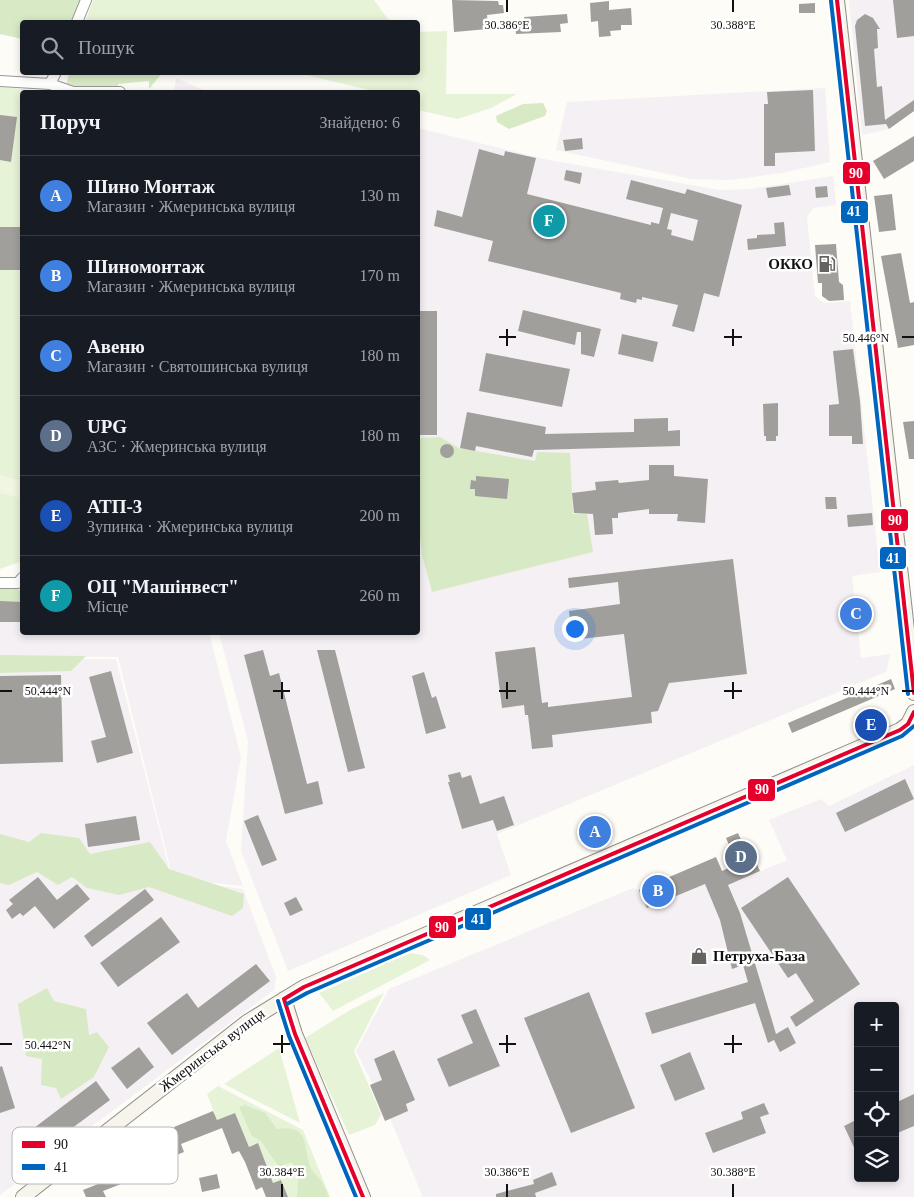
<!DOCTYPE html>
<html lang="uk">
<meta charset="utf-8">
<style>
body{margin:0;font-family:Georgia,serif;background:#242831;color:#f1f3f6}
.controls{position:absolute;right:15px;bottom:15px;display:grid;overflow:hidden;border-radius:5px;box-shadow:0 2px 8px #0003}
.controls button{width:45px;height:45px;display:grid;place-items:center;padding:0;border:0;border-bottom:1px solid #363941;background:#171b24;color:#f1f3f6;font:25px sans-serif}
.you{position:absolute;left:574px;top:628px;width:18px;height:18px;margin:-12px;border:4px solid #fff;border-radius:50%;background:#1a73e8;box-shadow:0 0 0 8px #1a73e833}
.badge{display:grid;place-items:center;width:32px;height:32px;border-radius:50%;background:#b2b2b3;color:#fff;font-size:16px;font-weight:700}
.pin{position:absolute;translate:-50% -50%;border:2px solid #fff;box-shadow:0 1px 5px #0006}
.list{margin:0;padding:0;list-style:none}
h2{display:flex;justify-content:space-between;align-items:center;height:65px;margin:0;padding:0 20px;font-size:21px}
h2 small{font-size:16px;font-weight:400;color:#9ea1a6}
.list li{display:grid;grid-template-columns:32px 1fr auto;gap:15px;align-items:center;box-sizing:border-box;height:80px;padding:0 20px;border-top:1px solid #363941}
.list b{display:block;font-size:19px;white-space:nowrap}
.list p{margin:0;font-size:16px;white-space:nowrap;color:#9ea1a6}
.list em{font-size:16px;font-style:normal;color:#9ea1a6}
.icon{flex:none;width:28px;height:28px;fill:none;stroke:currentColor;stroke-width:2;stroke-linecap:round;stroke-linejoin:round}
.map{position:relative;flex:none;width:914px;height:1197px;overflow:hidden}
.search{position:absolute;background:#171b24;box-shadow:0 2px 8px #0003;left:20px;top:20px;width:400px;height:55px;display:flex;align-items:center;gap:12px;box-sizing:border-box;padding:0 18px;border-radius:5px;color:#9ea1a6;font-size:19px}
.panel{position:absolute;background:#171b24;box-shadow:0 2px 8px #0003;left:20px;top:90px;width:400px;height:545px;border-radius:5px}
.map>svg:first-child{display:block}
</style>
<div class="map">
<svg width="914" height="1197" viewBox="0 0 914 1197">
<rect width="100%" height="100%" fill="#fdfcf7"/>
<path fill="#f5f0f3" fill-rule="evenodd" d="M849,0H914V111L889,129L862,135Z
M176,78L208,92H174Z
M825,88L830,162L782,173L730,180L691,179L556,150L567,102Z
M418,128L549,160L720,190L751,189L833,176L836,205L813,208L807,217L815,296L824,303L850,301L880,572L852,576L855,606H850L851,623L857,622L861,658L890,654L886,672L497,834L511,875L288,971L241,851L248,741L219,633L418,632Z
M0,622H22V632L209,633L241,757L226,841L243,886L173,879L118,657L0,656Z
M0,659H116L172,880L243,889L276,977L274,990L0,1195Z
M914,765V1197H423L391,1121L356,1051L389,989L633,888L639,890L716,857L728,885L787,860L769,820L821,799L829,806ZM858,1006H895V1178H858Z"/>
<path fill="#e7f3d7" d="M93,0H374L390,22H85Z
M447,31L446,94H517L491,108L458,119L418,110V92H377L298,73L418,72V32Z
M0,87L55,92H22V561L0,569Z
M410,953L423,955L430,960L333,1011L319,993Z
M384,993L354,1051L381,1114L375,1125L349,1135L305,1038L350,1010Z
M279,1048L300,1123L224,1084Z
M218,1086L303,1130L330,1197H288L281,1180L273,1183L258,1144L249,1147L235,1113L217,1120L207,1094Z"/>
<path fill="#d8eac5" d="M0,0H82L76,22H22V39L0,34Z
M69,73H162L149,89V81L118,84L119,89H73L66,86Z
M543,103L547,111L545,116L509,129L497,122L496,116L523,104Z
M440,437L459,448L535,461L537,452L570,453L573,514H587L593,552L432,592L422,555L418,519V438Z
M0,588H16L22,592V622H0Z
M0,655L86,656L71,671L0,673Z
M41,833L79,838L90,854L150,842L169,869L244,894L243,908L232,916L149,887L119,895L87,888L72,877L58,885L37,872L9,885L0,883V834L29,842Z
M47,988L54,1001L86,1009L89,1035L97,1032L109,1047L94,1077L61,1099L56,1088L41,1085L42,1059L26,1056L18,1004Z
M245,1105L265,1113L277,1129C309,1124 303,1144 310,1166C312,1172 319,1177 322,1182C325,1187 327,1192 329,1197H297L299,1169L291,1162L279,1167L261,1141L252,1136L239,1107Z"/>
<path fill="#f0f6e1" d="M0,475L22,481V498L0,493Z"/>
<path fill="#a19f9c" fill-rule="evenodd" d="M452,0L498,1L499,5H503L504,13L487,15L488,29L454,32Z
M893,0H914V36L897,38Z
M609,1V10L631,8L632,25H621V30L610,31L611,36L599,37L598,21L591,22L590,3Z
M815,3V13H799V4Z
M567,14L568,23L560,24L561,32L516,34L515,26L525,25L524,17Z
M865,14L873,18L880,29H877L878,48L874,49L877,87L882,86L885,120L914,100V111L889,129L886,124L865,126L855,26L857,20Z
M813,90L815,151L775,153V166H764V104H768L767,92Z
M0,115L17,117L11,162L0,160Z
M914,136V161L884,179L873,161Z
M582,138L583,149L565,151L563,140Z
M479,149L504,156L505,151L536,158L527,194L651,225V222L659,224L663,208L626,199L631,180L685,194L687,189L742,205L719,297L704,293L694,332L672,326L678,305L642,297V300L637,299L636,303L620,299L621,293L488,261L493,241L434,226L437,210L462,217ZM671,213L698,220L693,241L671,235L672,230L667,229Z
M566,170L582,173L580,184L564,180Z
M789,185L791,195L768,198L766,188Z
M827,186L828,197L816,198L815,187Z
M892,194L896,230L879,232L874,196Z
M784,222L786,246L748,250L747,239L757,238V235L775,234L774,223Z
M0,227H21V270H0Z
M836,244L839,282L843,285L844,300L829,301L822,296V283H818L815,245Z
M901,253L910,303L914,302V345L898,348L881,256Z
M523,310L601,329L594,357L581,354V332H577L575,345L518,331Z
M418,311H437V435H418Z
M622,334L658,342L653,362L618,354Z
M853,349L860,401L863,444H852V436H829V405L839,404L833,351Z
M486,353L570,369L562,407L479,391Z
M778,403V436H776V441H766V436H764L763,404Z
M467,412L546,427L545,434L634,432V419L668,418V431L680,430V446L534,450L532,457L476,446L475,451L460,448Z
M914,421V459H909L903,422Z
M440 451a7 7 0 1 1 14 0a7 7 0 1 1-14 0Z
M649,465H674V476L708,479L705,523L677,521L678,514H649V509L618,513V518H612L613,534L595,535L593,514L574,513L572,493L596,490L595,482L618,480L619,483L649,480Z
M476,476L509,479L507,499L475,496V489H470L471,480L476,481Z
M825,497H836L837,509H826Z
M872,513L873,525L848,527L847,515Z
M733,559L747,674L669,683L658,711L651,712L652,723L552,735L553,747L532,749L528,715H525L524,705L502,708L495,652L535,647L542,703L548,702V707L632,697L624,634L572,640L569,611L620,604L618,582L569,588L568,578Z
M0,601L22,602L21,622H0Z
M860,605L862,622L851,623L850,606Z
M263,650L270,676L279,673L307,784L318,781L323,804L285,814L244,655Z
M317,650H335L365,768L348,772Z
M111,671L133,753L97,763L91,741L106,737L89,677Z
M424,672L432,698L436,696L446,728L426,734L412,676Z
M61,675L63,762L0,764V676Z
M891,679L895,689L792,733L788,723Z
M460,772L462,778L471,775L480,804L504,796L514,825L497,831L493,820L462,829L448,782H450L448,775Z
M905,779L914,799L845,832L836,813Z
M258,815L277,860L262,866L244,821Z
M136,816L140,840L88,847L85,824Z
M598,824L602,835L592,839L588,828Z
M738,833L749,858L753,856L760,871L728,885L740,913L776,1034L788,1027L796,1043L780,1052L774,1040L768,1043L755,1003L652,1034L645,1013L748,982L743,965L732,969L720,920L705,884L647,908L639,890L716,857L722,871L737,864L726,838Z
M38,877L57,900L77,884L90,899L54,929L35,906L23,916L20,913L12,919L6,910L13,904L9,900Z
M788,877L860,984L796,1027L790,1017L814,1001L796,973L788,978L741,908Z
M145,889L154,900L92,947L84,936Z
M296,897L303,910L290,916L284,903Z
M161,917L180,942L118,987L100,963Z
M256,964L270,981L172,1055L147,1023L187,993L198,1008Z
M589,992L635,1108L571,1133L524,1018Z
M476,1009L500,1066L449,1087L437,1059L473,1043L461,1015Z
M139,1047L154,1067L127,1089L111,1068Z
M394,1050L415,1100L406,1104L408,1111L385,1121L370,1085L382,1080L374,1059Z
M690,1052L705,1089L675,1101L660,1065Z
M2,1066L15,1108L0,1113V1067Z
M96,1081L110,1100L44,1149L30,1131Z
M914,1094V1126L895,1134V1103Z
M764,1103L769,1114L760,1117L766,1133L713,1153L705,1133L743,1119L741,1112Z
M213,1111L217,1120L235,1113L249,1147L258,1143L273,1183L281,1180L288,1197H266L262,1187L256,1190L245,1162L239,1151L232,1154L222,1128L181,1144L184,1152L144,1168L147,1174L103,1191L106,1197H86L83,1190L103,1182L99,1174L128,1163L127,1161L139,1156L137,1151L165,1139L164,1137L176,1133L174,1127Z
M858,1119V1156L844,1126Z
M552,1172L557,1185L535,1193L536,1197H496V1194L534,1184L533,1180Z
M217,1174L220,1188L202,1192L199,1178Z"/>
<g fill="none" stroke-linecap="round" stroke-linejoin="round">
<g stroke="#979795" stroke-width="12">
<path id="street" d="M77,22L86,0
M0,81L50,84L73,92H120
M50,84L56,72
M0,583H18L22,578"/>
</g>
<g stroke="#8e8d8b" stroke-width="16">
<path id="secondary" d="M837,0L914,693
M284,999L295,1034L363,1197
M23,1197L247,1022L304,987L900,730L908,724L914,712"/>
</g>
<use href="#street" stroke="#fffffe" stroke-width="10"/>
<use href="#secondary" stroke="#f6f4eb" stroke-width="14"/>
<g stroke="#fff" stroke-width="8">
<path id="bus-1" d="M837,0L914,693
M284,999L304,987L900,730L908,724L914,712
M284,999L295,1034L363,1197"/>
</g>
<g stroke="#fff" stroke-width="8">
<path id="bus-2" d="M831,1L908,694
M278,1001L289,1036L356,1197
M287,1004L307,993L902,736L914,726"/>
</g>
<use href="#bus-1" stroke="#e4002b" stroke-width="4"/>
<use href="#bus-2" stroke="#0065bd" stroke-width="4"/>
</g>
<path fill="none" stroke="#111" stroke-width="2" d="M507,0V12M733,0V12M507,329V346M733,329V346M499,337H516M724,337H742M902,337H914M282,682V699M507,682V699M733,682V699M0,691H12M273,691H290M499,691H516M724,691H742M902,691H914M282,1035V1053M507,1035V1053M733,1035V1053M0,1044H12M273,1044H290M499,1044H516M724,1044H742M282,1184V1197M507,1184V1197M733,1184V1197"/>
<defs>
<g id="fuel-bare" transform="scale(1.35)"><path d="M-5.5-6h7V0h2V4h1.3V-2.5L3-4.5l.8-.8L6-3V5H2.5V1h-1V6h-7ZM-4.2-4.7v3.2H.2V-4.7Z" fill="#646362" stroke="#fff" stroke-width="2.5" paint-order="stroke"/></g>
<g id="shop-bare" transform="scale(1.35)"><path d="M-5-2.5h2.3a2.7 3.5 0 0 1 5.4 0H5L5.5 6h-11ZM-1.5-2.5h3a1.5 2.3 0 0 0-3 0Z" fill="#646362" stroke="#fff" stroke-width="2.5" paint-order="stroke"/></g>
</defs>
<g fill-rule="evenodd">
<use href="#fuel-bare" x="827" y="264"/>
<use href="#shop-bare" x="699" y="956"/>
</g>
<g text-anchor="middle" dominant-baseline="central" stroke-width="5" stroke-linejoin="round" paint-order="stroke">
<g font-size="15" font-weight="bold" fill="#111" stroke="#fff" text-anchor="end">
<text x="813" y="264">ОККО</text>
<text x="713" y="956" text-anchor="start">Петруха-База</text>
</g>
<g font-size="15" fill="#111" stroke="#fff">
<text transform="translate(212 1050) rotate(-37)">Жмеринська вулиця</text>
</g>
</g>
<rect x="12" y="1127" width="166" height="57" rx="8" fill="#fff" stroke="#b8b8b8" stroke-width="1"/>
<rect x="22" y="1141" width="23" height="7" fill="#e4002b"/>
<rect x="22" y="1164" width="23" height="6" fill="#0065bd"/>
<g font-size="14" fill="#111">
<text x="54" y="1149">90</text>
<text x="54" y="1172">41</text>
</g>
<g font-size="12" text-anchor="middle" fill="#111" stroke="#fff" stroke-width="5" stroke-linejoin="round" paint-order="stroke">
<text x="507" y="29">30.386°E</text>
<text x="733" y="29">30.388°E</text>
<text x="866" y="342">50.446°N</text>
<text x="48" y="695">50.444°N</text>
<text x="866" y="695">50.444°N</text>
<text x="48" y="1049">50.442°N</text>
<text x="282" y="1176">30.384°E</text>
<text x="507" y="1176">30.386°E</text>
<text x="733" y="1176">30.388°E</text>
</g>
<g stroke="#fff" stroke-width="2">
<rect x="842" y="161" width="29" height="24" rx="5" fill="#e4002b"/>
<rect x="840" y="200" width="29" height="24" rx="5" fill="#0065bd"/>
<rect x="880" y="508" width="29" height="24" rx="5" fill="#e4002b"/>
<rect x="879" y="546" width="28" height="24" rx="5" fill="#0065bd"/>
<rect x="747" y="778" width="29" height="24" rx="5" fill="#e4002b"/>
<rect x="464" y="907" width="28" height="24" rx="5" fill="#0065bd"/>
<rect x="428" y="915" width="29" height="24" rx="5" fill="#e4002b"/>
</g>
<g font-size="14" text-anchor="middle" font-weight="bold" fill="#fff">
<text x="856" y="178">90</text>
<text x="854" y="216">41</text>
<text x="895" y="525">90</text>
<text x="893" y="563">41</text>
<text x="762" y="794">90</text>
<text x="478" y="924">41</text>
<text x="442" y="932">90</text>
</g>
</svg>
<div class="controls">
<button>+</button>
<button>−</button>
<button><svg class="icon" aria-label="locate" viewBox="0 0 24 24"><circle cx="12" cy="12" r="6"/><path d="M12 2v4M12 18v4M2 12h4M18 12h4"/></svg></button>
<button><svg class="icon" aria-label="layers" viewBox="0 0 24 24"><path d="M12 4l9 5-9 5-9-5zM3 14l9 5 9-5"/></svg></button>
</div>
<div class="you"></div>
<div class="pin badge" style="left:595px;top:832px;background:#3f7fe0">A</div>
<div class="pin badge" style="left:658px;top:891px;background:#3f7fe0">B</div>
<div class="pin badge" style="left:856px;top:614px;background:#3f7fe0">C</div>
<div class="pin badge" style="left:741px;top:857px;background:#5c6f8a">D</div>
<div class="pin badge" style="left:871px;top:725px;background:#1a4fb4">E</div>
<div class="pin badge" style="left:549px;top:221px;background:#0f9aa8">F</div>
<div class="search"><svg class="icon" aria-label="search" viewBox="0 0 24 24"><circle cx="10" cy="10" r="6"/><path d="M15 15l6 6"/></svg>Пошук</div>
<section class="panel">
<h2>Поруч<small>Знайдено: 6</small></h2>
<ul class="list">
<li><span class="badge" style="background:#3f7fe0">A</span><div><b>Шино Монтаж</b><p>Магазин · Жмеринська вулиця</p></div><em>130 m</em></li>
<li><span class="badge" style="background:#3f7fe0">B</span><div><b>Шиномонтаж</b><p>Магазин · Жмеринська вулиця</p></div><em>170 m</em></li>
<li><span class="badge" style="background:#3f7fe0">C</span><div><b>Авеню</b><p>Магазин · Святошинська вулиця</p></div><em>180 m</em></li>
<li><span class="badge" style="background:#5c6f8a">D</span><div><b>UPG</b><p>АЗС · Жмеринська вулиця</p></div><em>180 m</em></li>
<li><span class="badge" style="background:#1a4fb4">E</span><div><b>АТП-3</b><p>Зупинка · Жмеринська вулиця</p></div><em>200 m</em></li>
<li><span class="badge" style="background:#0f9aa8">F</span><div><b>ОЦ &quot;Машінвест&quot;</b><p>Місце</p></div><em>260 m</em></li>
</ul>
</section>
</div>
